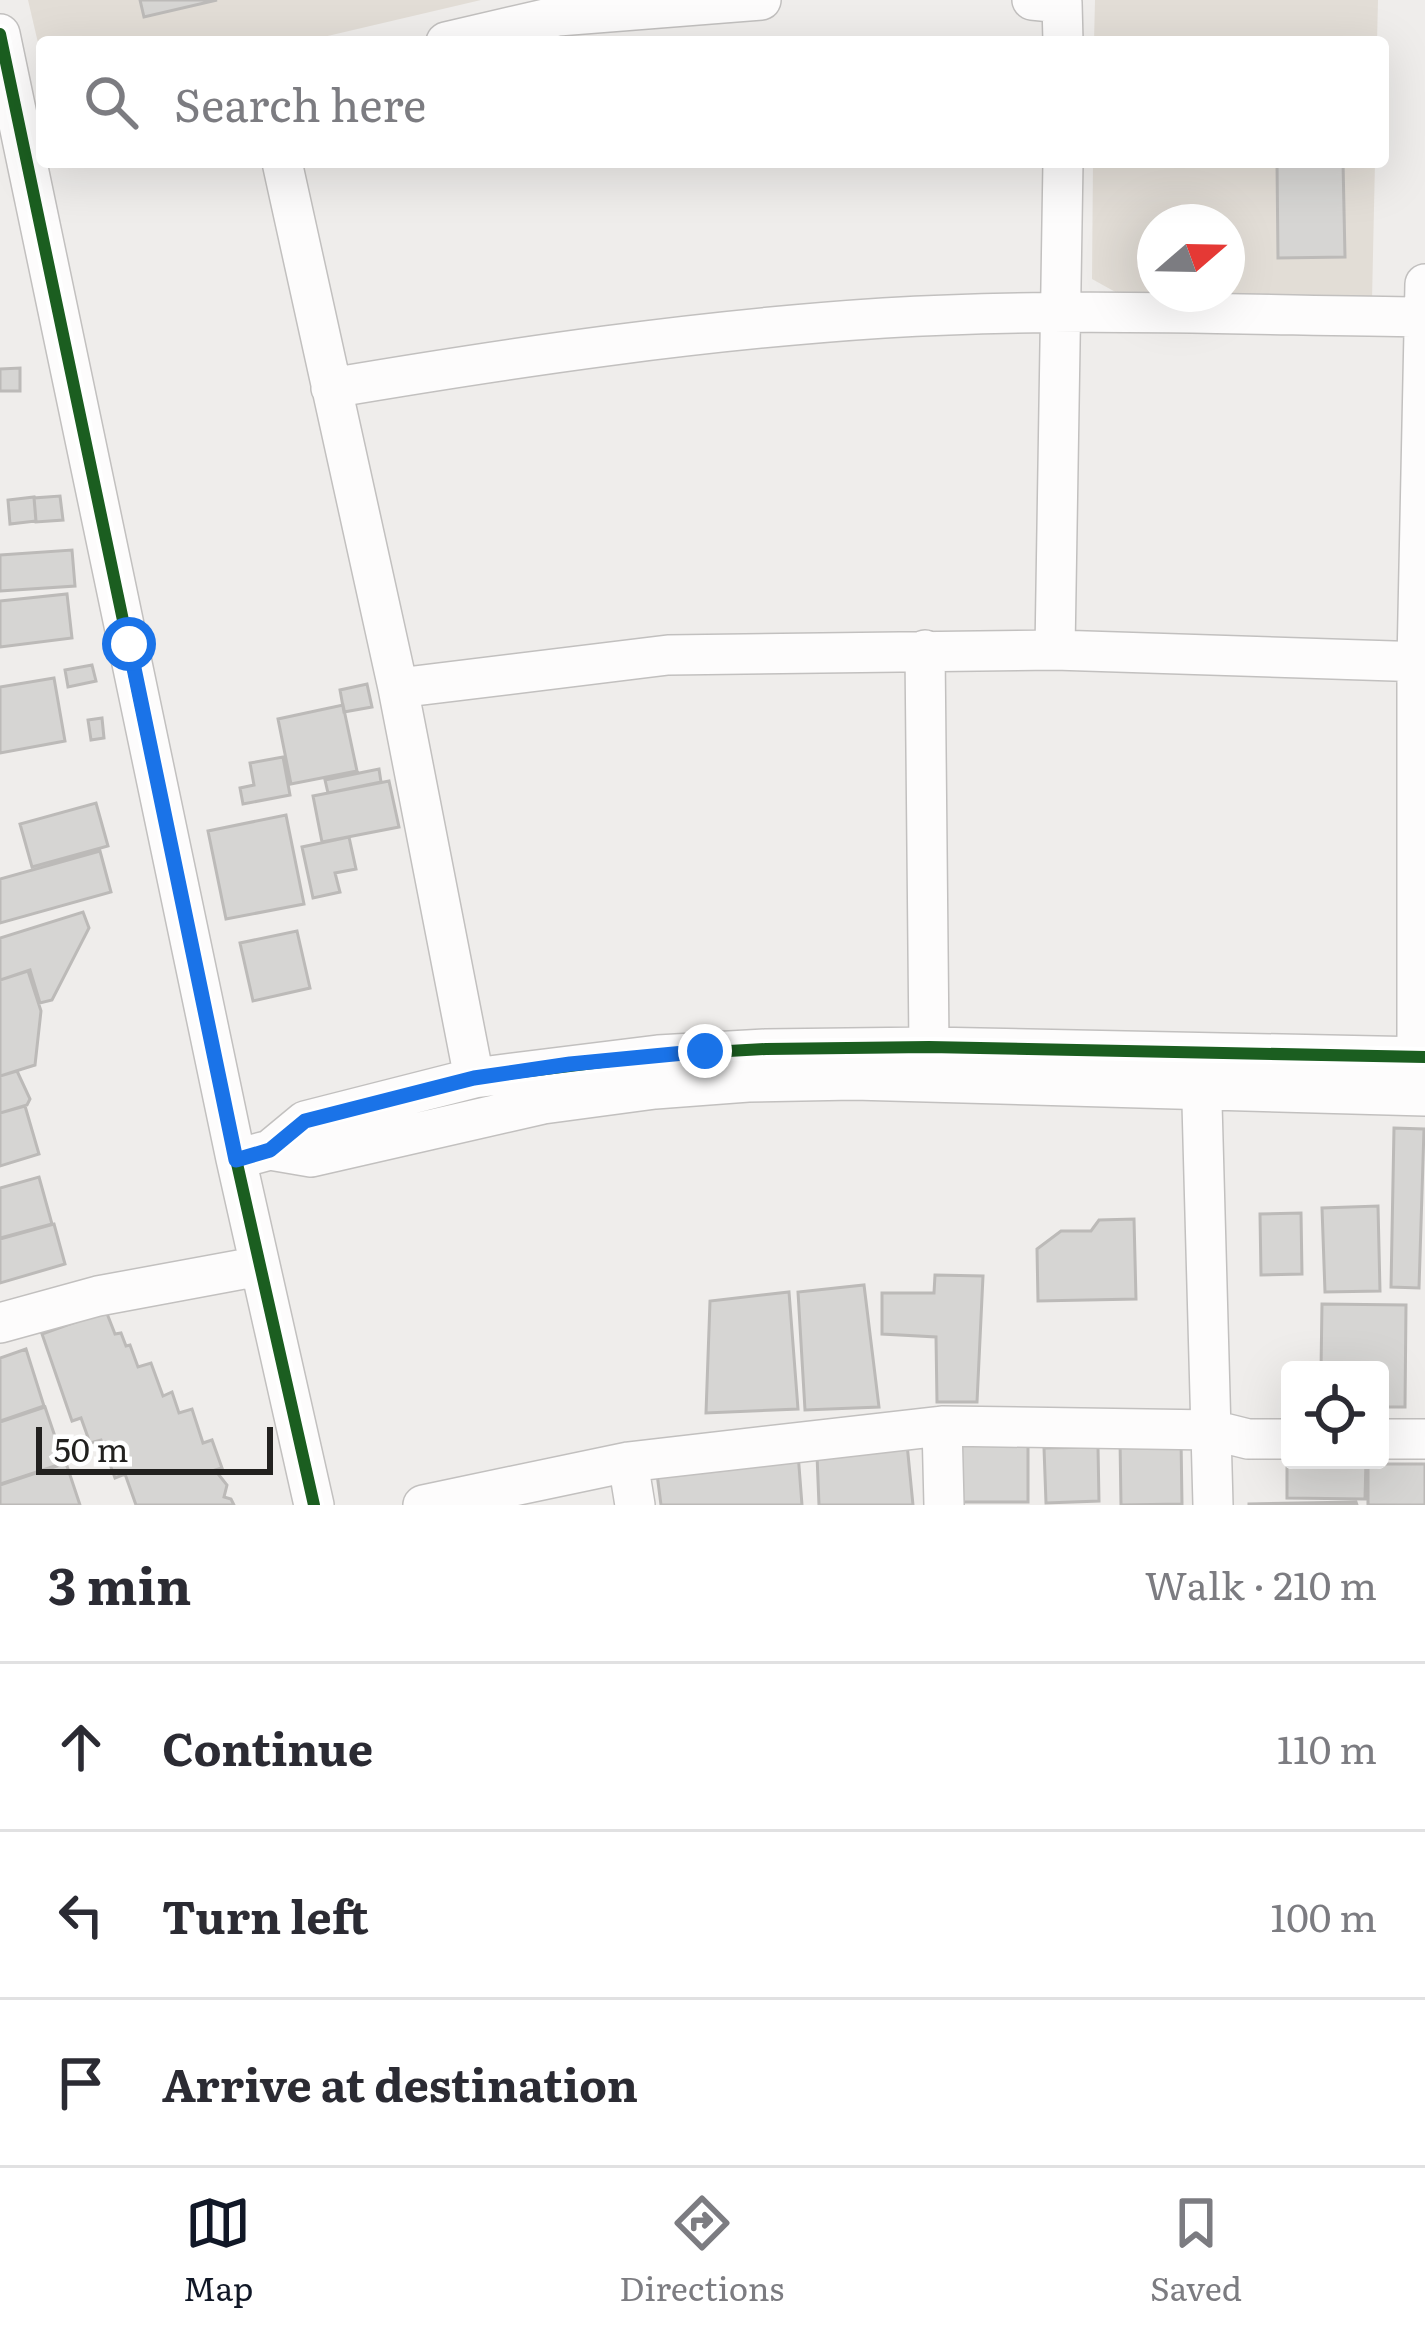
<!DOCTYPE html>
<meta charset="utf-8">
<style>
body{margin:0;font-family:Literata,serif;background:#f2f2f3;color:#2b2b33}
.controls{position:absolute;right:36px;bottom:36px;display:grid;overflow:hidden;border-radius:12px;box-shadow:0 12px 48px #0002}
.controls button{width:108px;height:108px;display:grid;place-items:center;padding:0;border:0;border-bottom:3px solid #e1e1e2;background:#fff;color:#2b2b33;font:60px sans-serif}
.compass{position:absolute;left:1137px;top:204px;width:108px;height:108px;border-radius:50%;background:#fff;box-shadow:0 12px 48px #0002;rotate:70deg}
.scale{position:absolute;left:36px;bottom:30px;width:237px;box-sizing:border-box;padding-left:12px;border:6px solid #22211f;border-top:0;font-size:33px;line-height:42px;white-space:nowrap;color:#22211f;-webkit-text-stroke:9px #fff;paint-order:stroke}
.stop{position:absolute;width:36px;height:36px;margin:-27px;border:9px solid #1a73e8;border-radius:50%;background:#fff}
.stop.end{background:#1a73e8;border-color:#fff;box-shadow:0 3px 12px #0008}
.list{margin:0;padding:0;list-style:none}
h2{display:flex;justify-content:space-between;align-items:center;height:156px;margin:0;padding:0 48px;font-size:51px}
h2 small{font-size:39px;font-weight:400;color:#7c7c81}
.list li{display:grid;grid-template-columns:78px 1fr auto;gap:36px;align-items:center;box-sizing:border-box;height:168px;padding:0 48px;border-top:3px solid #e1e1e2}
.list b{display:block;font-size:45px;white-space:nowrap}
.list em{font-size:39px;font-style:normal;color:#7c7c81}
.icon{flex:none;width:66px;height:66px;fill:none;stroke:currentColor;stroke-width:2;stroke-linecap:round;stroke-linejoin:round}
.map{position:relative;flex:none;width:1425px;height:1505px;overflow:hidden}
.search{position:absolute;background:#fff;box-shadow:0 12px 48px #0002;left:36px;right:36px;top:36px;height:132px;display:flex;align-items:center;gap:30px;box-sizing:border-box;padding:0 42px;border-radius:12px;color:#7c7c81;font-size:45px}
.sheet{height:660px;background:#fff}
nav{display:flex;justify-content:space-around;align-items:center;box-sizing:border-box;height:168px;border-top:3px solid #e1e1e2;background:#fff;font-size:33px;color:#7c7c81}
nav a{display:grid;justify-items:center;gap:6px}
nav .on{color:#111827}
.map>svg:first-child{display:block}
</style>
<div class="map">
<svg width="1425" height="1505" viewBox="0 0 1425 1505">
<rect width="100%" height="100%" fill="#efedeb"/>
<path fill="#e2ddd6" fill-rule="evenodd" d="M28,0H481L302,42H42V60Z
M1095,0H1378L1377,42H1094Z
M1093,162H1375L1372,300L1119,294L1092,279ZM1155,222H1227V294H1155Z"/>
<path fill="#d6d5d3" stroke="#bcbab8" stroke-width="3" d="M140,0H217L144,17Z
M1277,162H1343L1345,257L1278,258Z
M20,368V391H0V369Z
M60,496L63,520L36,522L34,498Z
M34,497L36,521L10,524L8,500Z
M72,550L75,586L0,591V555Z
M67,594L72,638L0,647V601Z
M92,665L96,681L68,687L65,670Z
M54,678L65,741L0,753V687Z
M367,684L372,707L344,712L340,690Z
M343,705L357,771L291,784L278,719Z
M102,718L104,738L91,740L88,720Z
M283,757L290,795L243,804L240,788L254,785L250,763Z
M379,769L381,782L328,793L325,780Z
M389,781L399,827L322,842L313,796Z
M96,803L108,846L32,867L20,824Z
M286,815L304,904L226,919L208,831Z
M349,837L356,869L335,873L340,892L313,898L302,847Z
M100,851L111,892L0,923V879Z
M83,912L89,928L52,1000L40,1003L30,970L0,980V938Z
M297,931L310,988L253,1001L240,943Z
M28,971L41,1011L35,1065L0,1076V980Z
M17,1071L30,1099L27,1105L0,1113V1076Z
M25,1106L39,1154L0,1166V1113Z
M1394,1128L1424,1129L1419,1288L1391,1287Z
M39,1177L52,1224L0,1238V1188Z
M1378,1206L1380,1291L1325,1292L1322,1208Z
M1301,1213L1302,1274L1261,1275L1260,1214Z
M1134,1219L1136,1299L1038,1301L1037,1249L1061,1231H1091L1099,1220Z
M54,1224L65,1264L0,1283V1239Z
M935,1275L983,1276L977,1402H937L936,1337L882,1334V1293H934Z
M864,1285L879,1407L805,1410L798,1292Z
M789,1292L798,1409L706,1413L710,1301Z
M1322,1304L1406,1305L1405,1407H1380V1370H1321Z
M106,1311L115,1334L121,1333L126,1346L130,1345L138,1367L151,1363L163,1396L172,1392L179,1413L192,1409L203,1443L212,1440L222,1468L215,1470L227,1485L224,1497L231,1499L234,1505H136L125,1474L115,1478L101,1440L90,1443L81,1418L72,1421L42,1334Z
M26,1349L44,1406L0,1421V1358Z
M45,1407L64,1463L0,1484V1422Z
M960,1439L1028,1440V1502H960Z
M1181,1439L1182,1504L1121,1505L1120,1440Z
M907,1444L913,1505H819L817,1455Z
M1098,1447L1099,1501L1046,1503L1044,1448Z
M798,1453L802,1505H661L656,1466Z
M1287,1456L1290,1460H1366L1365,1499L1287,1498Z
M66,1463L80,1505H0V1485Z
M1368,1464H1425V1505H1368Z
M1356,1502L1357,1505H1249V1504Z"/>
<g fill="none" stroke-linecap="round" stroke-linejoin="round">
<g stroke="#c2c0bf" stroke-width="42">
<path id="minor" d="M1032,0L1062,3L1063,42
M0,34L236,1159L314,1505
M446,42L558,16L761,0
M282,162L398,688L474,1078
M1063,162L1055,650L1425,662
M331,388C515,357 698,330 884,318C1063,307 1243,315 1422,317
M925,650L929,1047
M398,688L668,655L1055,650
M1201,1067L1213,1505
M1417,1082V662L1425,284
M270,1150L311,1157L543,1104L655,1089L748,1082L854,1080L1425,1096
M236,1159L270,1150L305,1121L474,1078L658,1055L766,1049L929,1047L1425,1057
M0,1323L98,1296L260,1266
M942,1426L944,1505
M1380,1439H1425
M423,1505L628,1462
M635,1505L628,1462L942,1426L1212,1430L1248,1439H1290"/>
</g>
<use href="#minor" stroke="#fdfcfc" stroke-width="39"/>
<g stroke="#fff" stroke-width="20">
<path id="cycleway" d="M0,34L236,1159L314,1505
M236,1159L270,1150L305,1121L474,1078L658,1055L766,1049L929,1047L1425,1057"/>
</g>
<use href="#cycleway" stroke="#1b5e20" stroke-width="12"/>
</g>
<g fill="none" stroke-linecap="round" stroke-linejoin="round">
<path stroke="#1a73e8" stroke-width="15" d="M129,644L236,1160L270,1150L305,1121L474,1078L570,1064L705,1051"/>
</g>
</svg>
<div class="controls">
<button><svg class="icon" aria-label="locate" viewBox="0 0 24 24"><circle cx="12" cy="12" r="6"/><path d="M12 2v4M12 18v4M2 12h4M18 12h4"/></svg></button>
</div>
<svg class="compass" viewBox="-18 -18 36 36"><path d="M0-13l5 13h-10z" fill="#e53935"/><path d="M0 13l5-13h-10z" fill="#7c7c81"/></svg>
<div class="scale">50 m</div>
<div class="stop" style="left:129px;top:644px"></div>
<div class="stop end" style="left:705px;top:1051px"></div>
<div class="search"><svg class="icon" aria-label="search" viewBox="0 0 24 24"><circle cx="10" cy="10" r="6"/><path d="M15 15l6 6"/></svg>Search here</div>
</div>
<section class="sheet">
<h2>3 min<small>Walk · 210 m</small></h2>
<ul class="list">
<li><svg class="icon" aria-label="ahead" viewBox="0 0 24 24"><path d="M12 20V5M6 11l6-6 6 6"/></svg><div><b>Continue</b></div><em>110 m</em></li>
<li><svg class="icon" aria-label="left" viewBox="0 0 24 24"><path d="M17 20v-9H6M10 6l-5 5 5 5"/></svg><div><b>Turn left</b></div><em>100 m</em></li>
<li><svg class="icon" aria-label="arrive" viewBox="0 0 24 24"><path d="M6 21V4h12l-3 4 3 4H6"/></svg><div><b>Arrive at destination</b></div></li>
</ul>
</section>
<nav>
<a class="on"><svg class="icon" aria-label="map" viewBox="0 0 24 24"><path d="M3 6l6-2 6 2 6-2v14l-6 2-6-2-6 2zM9 4v14M15 6v14"/></svg>Map</a>
<a><svg class="icon" aria-label="directions" viewBox="0 0 24 24"><path d="M12 3l9 9-9 9-9-9zM9 14v-3h6M13 9l2 2-2 2"/></svg>Directions</a>
<a><svg class="icon" aria-label="saved" viewBox="0 0 24 24"><path d="M7 4h10v16l-5-4-5 4z"/></svg>Saved</a>
</nav>
